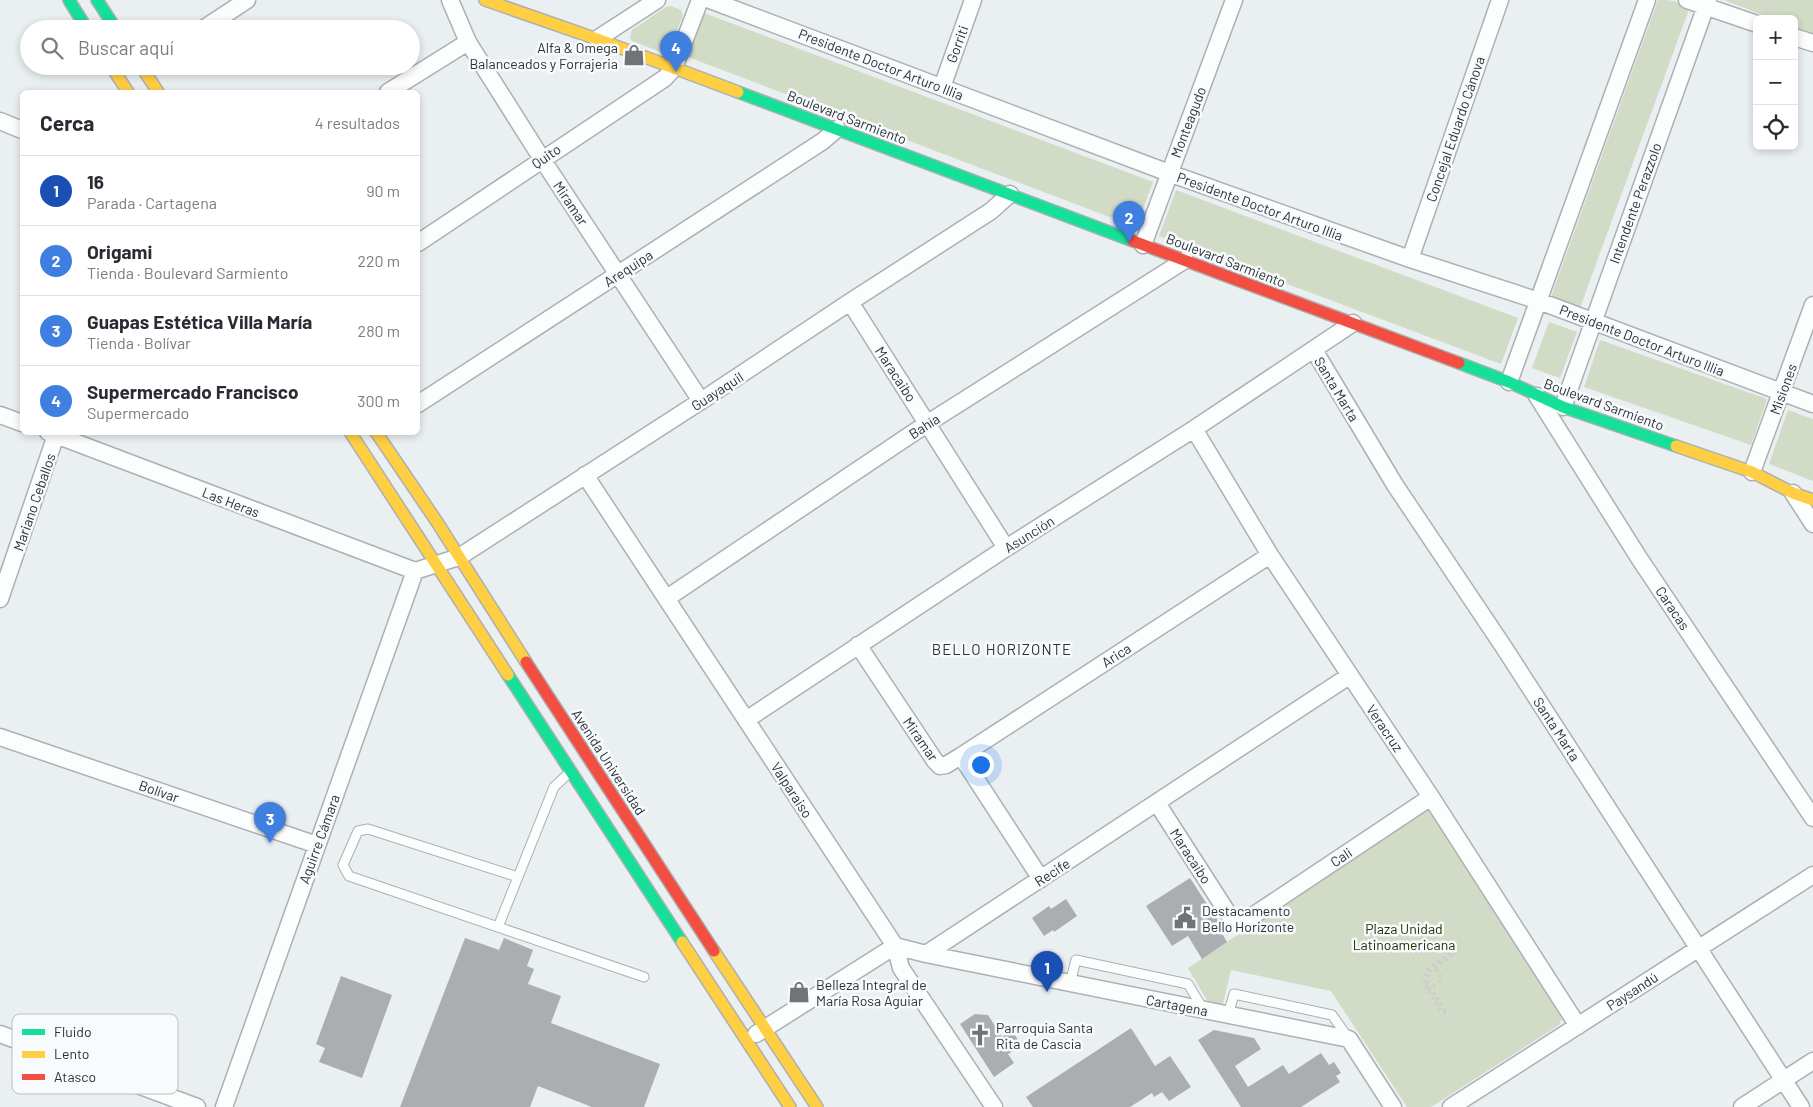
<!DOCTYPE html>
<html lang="es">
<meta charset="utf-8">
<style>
body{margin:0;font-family:Barlow,sans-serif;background:#f7f7f7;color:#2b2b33}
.controls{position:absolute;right:15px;top:15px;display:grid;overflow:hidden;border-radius:8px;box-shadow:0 2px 8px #0003}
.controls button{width:45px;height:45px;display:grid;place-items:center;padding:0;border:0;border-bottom:1px solid #e1e1e2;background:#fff;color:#2b2b33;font:25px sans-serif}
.you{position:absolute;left:980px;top:764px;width:18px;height:18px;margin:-12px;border:4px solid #fff;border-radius:50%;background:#1a73e8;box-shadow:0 0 0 8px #1a73e833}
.badge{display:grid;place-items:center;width:32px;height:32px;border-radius:50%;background:#111827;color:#fff;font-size:16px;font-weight:700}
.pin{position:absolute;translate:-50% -41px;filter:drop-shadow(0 1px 2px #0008)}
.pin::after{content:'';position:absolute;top:26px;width:18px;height:15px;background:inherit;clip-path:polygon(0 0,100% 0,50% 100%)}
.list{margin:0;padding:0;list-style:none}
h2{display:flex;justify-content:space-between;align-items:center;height:65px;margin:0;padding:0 20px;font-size:21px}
h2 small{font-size:16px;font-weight:400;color:#7c7c81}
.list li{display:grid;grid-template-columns:32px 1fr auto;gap:15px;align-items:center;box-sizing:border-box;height:70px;padding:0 20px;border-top:1px solid #e1e1e2}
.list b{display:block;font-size:19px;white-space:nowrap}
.list p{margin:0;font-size:16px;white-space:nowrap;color:#7c7c81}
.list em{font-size:16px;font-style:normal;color:#7c7c81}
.icon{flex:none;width:28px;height:28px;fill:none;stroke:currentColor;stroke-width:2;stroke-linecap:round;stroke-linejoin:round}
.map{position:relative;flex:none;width:1813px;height:1107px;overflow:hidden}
.search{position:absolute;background:#fff;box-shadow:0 2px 8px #0003;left:20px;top:20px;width:400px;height:55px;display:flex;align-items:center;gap:12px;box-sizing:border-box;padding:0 18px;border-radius:28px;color:#7c7c81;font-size:19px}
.panel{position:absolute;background:#fff;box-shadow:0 2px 8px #0003;left:20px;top:90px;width:400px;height:345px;border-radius:8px}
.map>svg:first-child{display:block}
</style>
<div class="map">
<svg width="1813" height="1107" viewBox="0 0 1813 1107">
<rect width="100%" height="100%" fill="#eaeff2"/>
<path fill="#d1dbc5" d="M1658,0C1669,0 1684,0 1688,12L1580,308L1551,298L1552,294Z
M1724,0H1813V34L1794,27V19H1773Z
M671,6L681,10L683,16L668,51L661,52L632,41L630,38L632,30L666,7Z
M704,13L1153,182L1136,227L688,57Z
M1176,190L1518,318L1501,364L1159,236Z
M1549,322L1577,332L1560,378L1532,368Z
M1600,340L1767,399L1751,445L1584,387Z
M1788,410L1813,419V481L1769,464Z
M1427,810L1433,814L1562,1014V1018L1559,1025L1431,1107H1407L1331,991L1231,970L1223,1004L1208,1002L1188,968L1420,813Z"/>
<path fill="#abaeb1" d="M1190,878L1224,930L1221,932L1227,942L1202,959L1188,936L1172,946L1146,906Z
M1066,899L1077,916L1054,932L1053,930L1044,936L1032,918L1049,906L1051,909Z
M465,938L499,950L504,938L533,950L527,966L534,969L528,984L561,996L551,1023L660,1064L644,1107H592L538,1086L530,1107H400Z
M341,976L392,995L362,1078L319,1062L325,1048L316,1044Z
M975,1014L988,1015L1002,1037L1012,1031L1019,1041L1012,1046L1015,1050L1008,1054L1014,1063L994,1077L960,1024Z
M1131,1028L1155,1066L1170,1056L1191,1087L1169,1101L1162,1092L1154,1097L1152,1093L1130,1107H1033L1026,1097Z
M1214,1030L1254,1038L1261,1049L1235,1066L1248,1087L1283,1065L1289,1074L1321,1053L1329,1065L1334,1062L1341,1073L1336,1076L1340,1082L1301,1107H1241L1198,1040Z"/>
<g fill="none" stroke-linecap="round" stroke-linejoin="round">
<g stroke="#acb0b3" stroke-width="11">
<path id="lane" d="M518,877L368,829L358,831L343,865L349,876L644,977
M498,927L554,787L570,772
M1070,983L1076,960L1188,984L1203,1009
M1228,1015L1234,994L1332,1015L1349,1039"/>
</g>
<g stroke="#acb0b3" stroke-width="19">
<path id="street" d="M450,0L468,42L542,159L701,401
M710,0L1169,173L1410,259L1539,301L1813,404
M1687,0L1757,24
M203,29L247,0
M1794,37L1813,43
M597,39L657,0
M942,87L973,0
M388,92L468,42
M0,121L22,130
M418,243L665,78L674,68L700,0
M1143,245L1234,0
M1410,259L1500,0
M850,302L1006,548
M1314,350L1395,485L1503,646L1801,1107
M1509,382L1647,0
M1537,396L1639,558L1813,818
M418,404L823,141L837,129
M1563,407L1708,0
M0,415L22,423
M1194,429L1270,555L1431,797L1578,1026
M48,432L415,571
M1752,472L1813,305
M585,475L895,946L901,968L994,1107
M1793,493L1813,524
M415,571L459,557L701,401L850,302L991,211L1010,194
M667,598L928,423L1185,260
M0,599L57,432
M858,645L935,761L940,766L946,765L961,756L1041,879
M746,720L1006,548L1194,429L1353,323
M0,737L317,845
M961,756L1270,555
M1157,803L1229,915L1244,920L1251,917L1431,797
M926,954L1349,1039L1393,1107
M0,1034L197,1107
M756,1034L895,946L926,954L1349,676
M224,1107L415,571
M1451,1107L1813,875
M1742,1107L1813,1061"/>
</g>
<g stroke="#acb0b3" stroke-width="14">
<path id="fast" d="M69,0L87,29
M97,0L116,29
M738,92L1133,241
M1459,363L1509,382L1563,407L1676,446
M508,675L682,942"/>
</g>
<g stroke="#acb0b3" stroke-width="14">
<path id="slow" d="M485,0L597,39L738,92
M111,66L128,92
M141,66L158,92
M350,432L508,675
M376,432L437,522L526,662
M1676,446L1752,472L1793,493L1813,500
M682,942L790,1107
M714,951L817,1107"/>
</g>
<g stroke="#acb0b3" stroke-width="14">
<path id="jam" d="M1133,241L1459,363
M526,662L714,951"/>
</g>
<path stroke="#cbcccf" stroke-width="3" stroke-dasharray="2.5 4" stroke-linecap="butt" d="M1428,990L1441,981V977L1435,967
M1445,1011L1427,983L1429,971L1456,953
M1446,1012H1442L1424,984L1426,970L1452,952L1457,954"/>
<use href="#lane" stroke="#fcfdfd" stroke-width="9"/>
<use href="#street" stroke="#fcfdfd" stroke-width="16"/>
<use href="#fast" stroke="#16e098" stroke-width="11"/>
<use href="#slow" stroke="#ffcf43" stroke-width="11"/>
<use href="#jam" stroke="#f24e42" stroke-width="11"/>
</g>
<defs>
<g id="shop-bare" transform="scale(1.725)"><path d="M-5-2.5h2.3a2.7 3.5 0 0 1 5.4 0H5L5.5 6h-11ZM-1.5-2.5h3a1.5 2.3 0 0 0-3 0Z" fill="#707476" stroke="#f8fbfe" stroke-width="2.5" paint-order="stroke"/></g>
<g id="civic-bare" transform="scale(1.725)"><path d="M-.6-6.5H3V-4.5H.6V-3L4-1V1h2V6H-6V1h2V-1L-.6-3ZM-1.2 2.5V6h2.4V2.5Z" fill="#707476" stroke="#f8fbfe" stroke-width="2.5" paint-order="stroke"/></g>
<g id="church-bare" transform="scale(1.725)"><path d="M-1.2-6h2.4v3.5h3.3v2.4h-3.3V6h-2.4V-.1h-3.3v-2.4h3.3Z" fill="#707476" stroke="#f8fbfe" stroke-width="2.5" paint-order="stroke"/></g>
</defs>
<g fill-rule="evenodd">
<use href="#shop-bare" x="634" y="55"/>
<use href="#civic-bare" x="1185" y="918"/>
<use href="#shop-bare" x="799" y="992"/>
<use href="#church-bare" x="980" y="1035"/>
</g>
<g text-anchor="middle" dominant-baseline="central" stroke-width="5" stroke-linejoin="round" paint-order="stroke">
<g font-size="14" fill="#2e3134" stroke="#f8fbfe">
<text transform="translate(957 44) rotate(-70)">Gorriti</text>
<text transform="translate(881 64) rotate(21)">Presidente Doctor Arturo Illia</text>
<text transform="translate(847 117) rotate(21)">Boulevard Sarmiento</text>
<text transform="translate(1188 122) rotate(-69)">Monteagudo</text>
<text transform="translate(1455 129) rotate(-71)">Concejal Eduardo Cánova</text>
<text transform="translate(546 156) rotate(-34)">Quito</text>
<text transform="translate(571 203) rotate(56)">Miramar</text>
<text transform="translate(1635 203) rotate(-70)">Intendente Perazzolo</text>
<text transform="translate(1260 206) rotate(20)">Presidente Doctor Arturo Illia</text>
<text transform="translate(1226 260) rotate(21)">Boulevard Sarmiento</text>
<text transform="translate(628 268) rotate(-33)">Arequipa</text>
<text transform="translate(1642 340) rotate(21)">Presidente Doctor Arturo Illia</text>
<text transform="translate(896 374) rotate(57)">Maracaibo</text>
<text transform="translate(1337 389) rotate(59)">Santa Marta</text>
<text transform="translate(1783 389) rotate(-70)">Misiones</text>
<text transform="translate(717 391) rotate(-33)">Guayaquil</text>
<text transform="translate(1604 404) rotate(20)">Boulevard Sarmiento</text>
<text transform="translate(924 426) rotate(-33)">Bahía</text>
<text transform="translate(34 502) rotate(-71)">Mariano Ceballos</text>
<text transform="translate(231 502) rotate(21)">Las Heras</text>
<text transform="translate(1029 534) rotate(-32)">Asunción</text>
<text transform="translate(1673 608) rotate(56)">Caracas</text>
<text transform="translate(1116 655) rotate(-33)">Arica</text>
<text transform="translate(1385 728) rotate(56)">Veracruz</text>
<text transform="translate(1557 729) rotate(57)">Santa Marta</text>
<text transform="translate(921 739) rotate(55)">Miramar</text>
<text transform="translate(609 762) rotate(57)">Avenida Universidad</text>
<text transform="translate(792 790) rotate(57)">Valparaiso</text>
<text transform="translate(159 791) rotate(19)">Bolívar</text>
<text transform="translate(319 839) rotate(-70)">Aguirre Cámara</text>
<text transform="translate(1191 856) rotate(57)">Maracaibo</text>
<text transform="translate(1341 857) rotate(-34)">Cali</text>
<text transform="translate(1052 872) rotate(-33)">Recife</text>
<text transform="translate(1632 991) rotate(-33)">Paysandú</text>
<text transform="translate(1177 1005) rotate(11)">Cartagena</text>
</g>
<g font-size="14" fill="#2e3134" stroke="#f8fbfe" text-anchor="start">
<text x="618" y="47" text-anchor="end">Alfa &amp; Omega<tspan x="618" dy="16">Balanceados y Forrajeria</tspan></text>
<text x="1202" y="910">Destacamento<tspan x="1202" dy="16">Bello Horizonte</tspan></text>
<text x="816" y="984">Belleza Integral de<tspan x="816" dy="16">María Rosa Aguiar</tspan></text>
<text x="996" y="1027">Parroquia Santa<tspan x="996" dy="16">Rita de Cascia</tspan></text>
</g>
<g font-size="14" fill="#242e00" stroke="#f8fbfe">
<text x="1404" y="928">Plaza Unidad<tspan x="1404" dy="16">Latinoamericana</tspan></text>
</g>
<g font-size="15" letter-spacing="1" fill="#2e3134" stroke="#f8fbfe">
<text x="1002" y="649">BELLO HORIZONTE</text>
</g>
</g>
<rect x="12" y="1014" width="166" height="80" rx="8" fill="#f8fbfe" stroke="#bbbec1" stroke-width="1"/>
<rect x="22" y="1029" width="23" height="6" fill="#16e098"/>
<rect x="22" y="1051" width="23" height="7" fill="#ffcf43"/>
<rect x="22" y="1074" width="23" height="6" fill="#f24e42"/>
<g font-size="14" fill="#2e3134">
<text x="54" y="1037">Fluido</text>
<text x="54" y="1059">Lento</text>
<text x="54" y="1082">Atasco</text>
</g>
</svg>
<div class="controls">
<button>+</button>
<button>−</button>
<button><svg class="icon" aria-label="locate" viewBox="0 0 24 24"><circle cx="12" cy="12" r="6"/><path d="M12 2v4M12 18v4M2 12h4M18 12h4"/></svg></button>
</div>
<div class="you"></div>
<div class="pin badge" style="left:1047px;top:992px;background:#1a4fb4">1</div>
<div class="pin badge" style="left:1129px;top:242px;background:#3f7fe0">2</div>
<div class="pin badge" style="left:270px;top:843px;background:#3f7fe0">3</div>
<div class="pin badge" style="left:676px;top:72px;background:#3f7fe0">4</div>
<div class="search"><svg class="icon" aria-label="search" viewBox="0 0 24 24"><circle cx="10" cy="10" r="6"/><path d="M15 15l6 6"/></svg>Buscar aquí</div>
<section class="panel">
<h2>Cerca<small>4 resultados</small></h2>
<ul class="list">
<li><span class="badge" style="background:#1a4fb4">1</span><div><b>16</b><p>Parada · Cartagena</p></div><em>90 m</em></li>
<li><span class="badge" style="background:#3f7fe0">2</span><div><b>Origami</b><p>Tienda · Boulevard Sarmiento</p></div><em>220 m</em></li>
<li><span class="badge" style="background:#3f7fe0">3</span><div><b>Guapas Estética Villa María</b><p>Tienda · Bolívar</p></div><em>280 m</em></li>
<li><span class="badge" style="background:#3f7fe0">4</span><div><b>Supermercado Francisco</b><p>Supermercado</p></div><em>300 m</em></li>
</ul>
</section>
</div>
